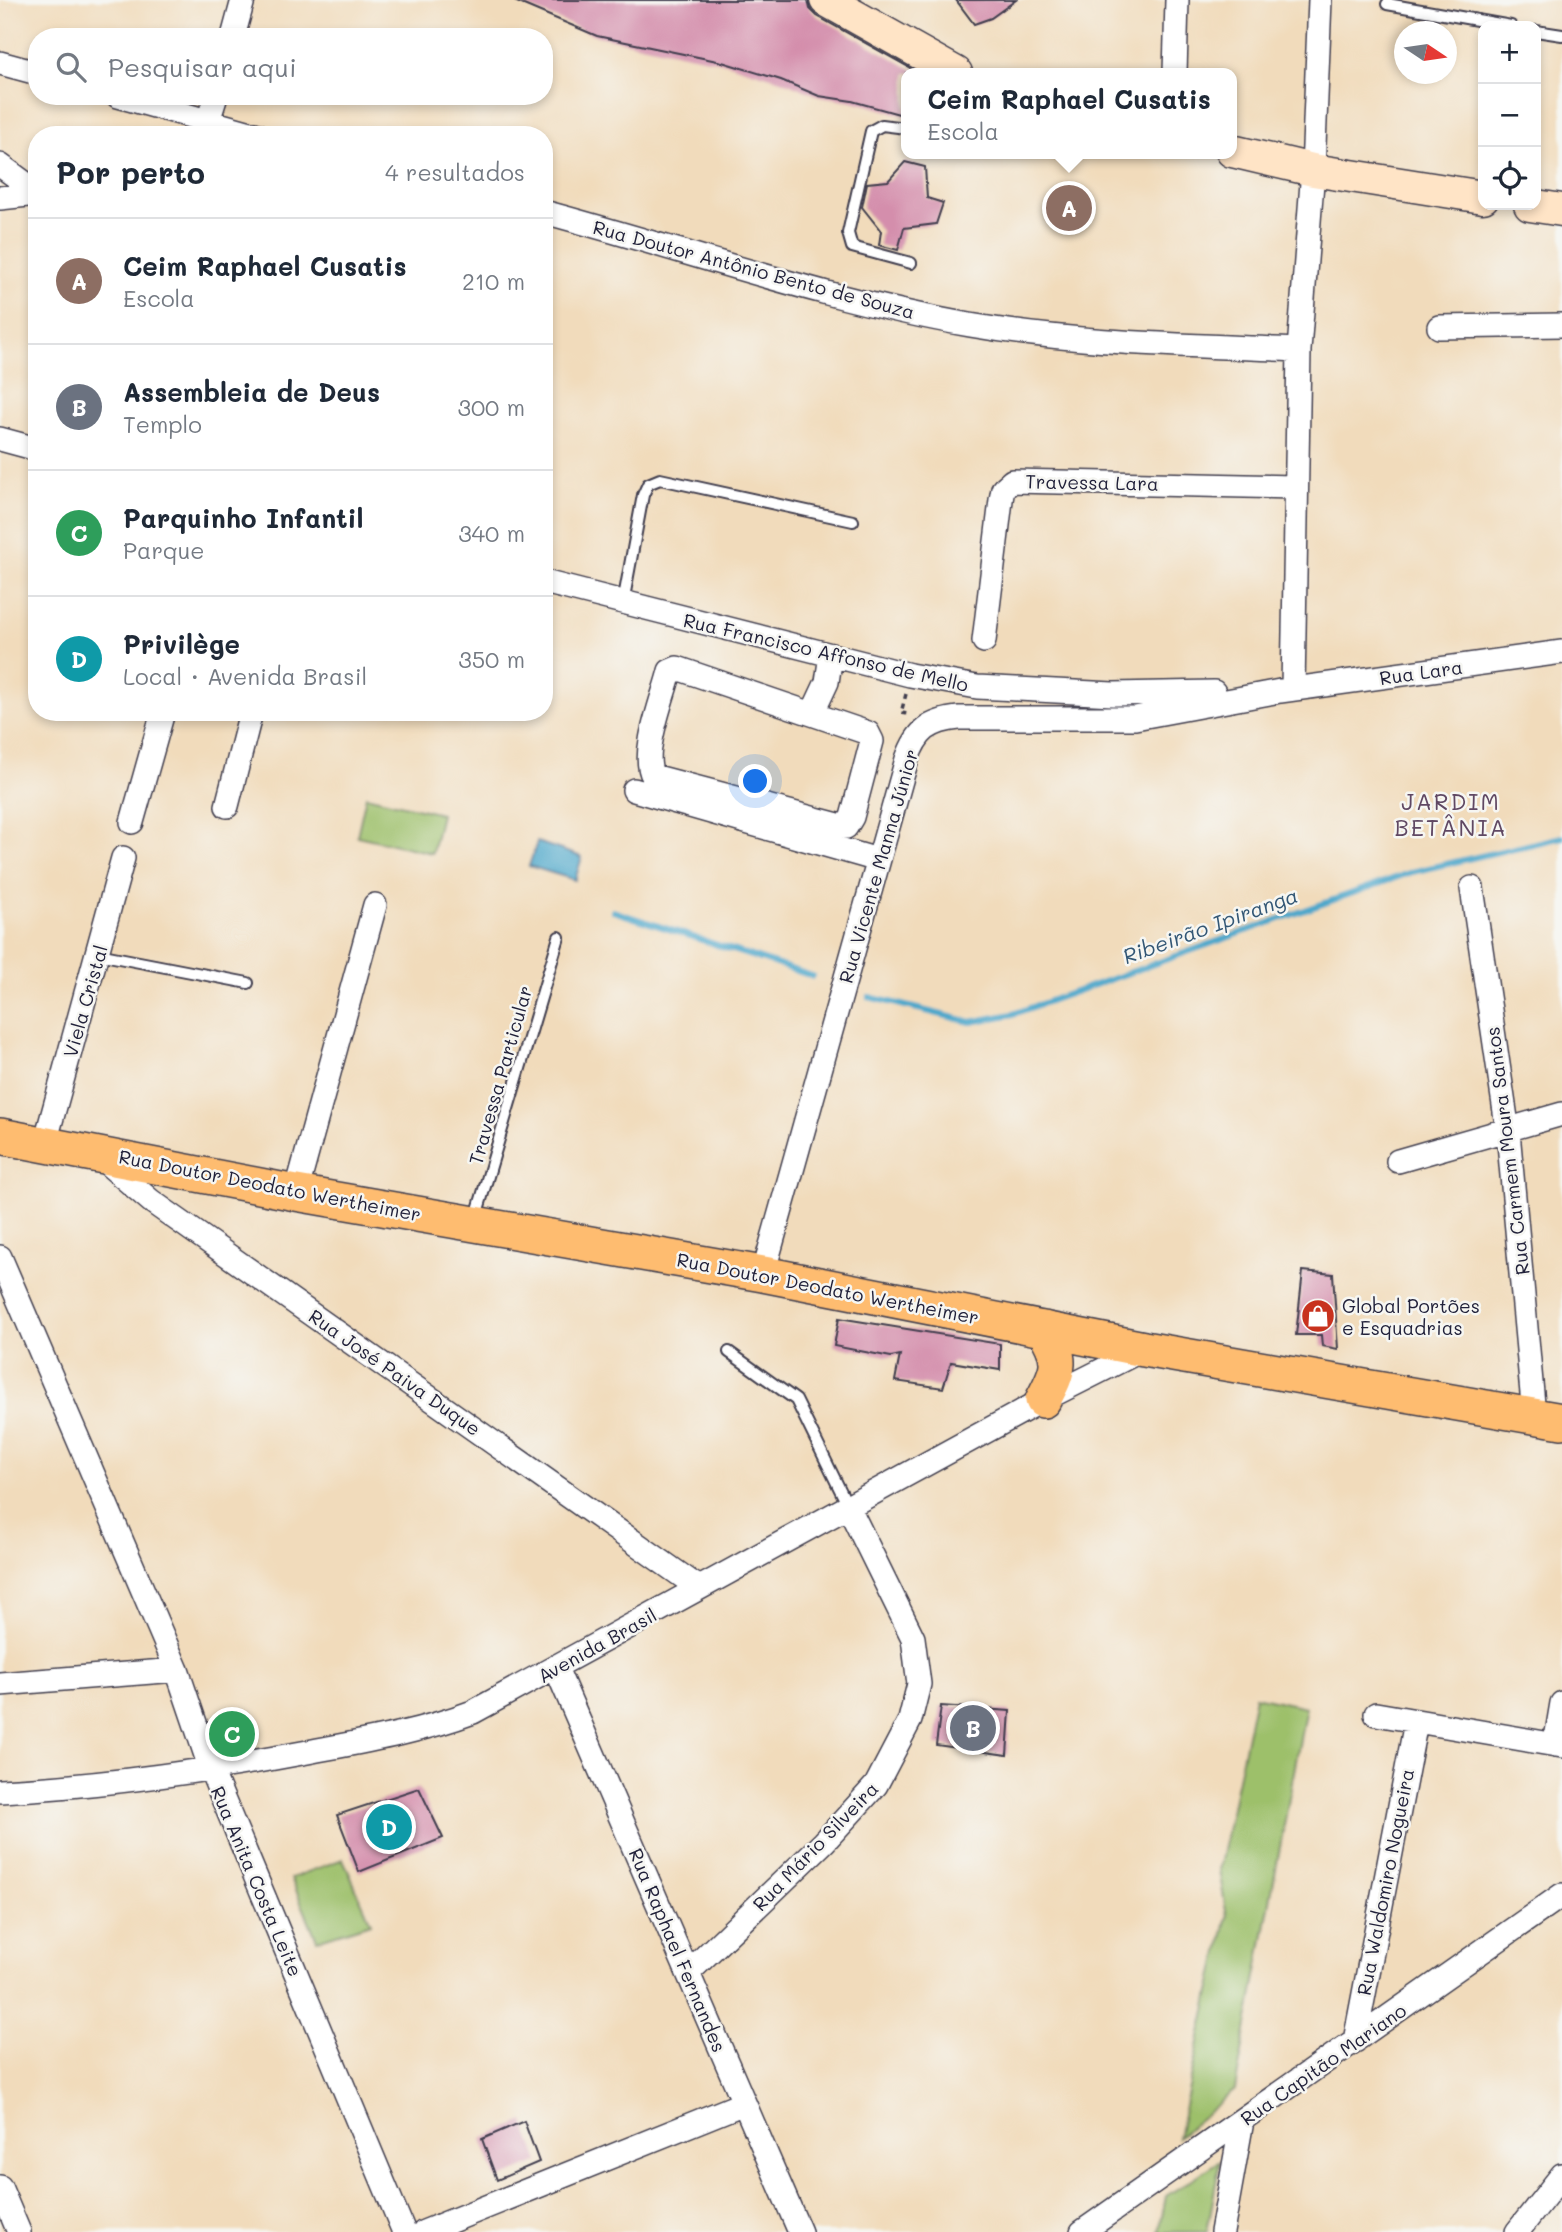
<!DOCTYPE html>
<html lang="pt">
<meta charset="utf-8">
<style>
body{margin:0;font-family:Mali,sans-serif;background:#f2f2f3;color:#1f2937}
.controls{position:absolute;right:21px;top:21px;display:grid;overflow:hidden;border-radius:14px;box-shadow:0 4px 10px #0003}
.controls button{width:63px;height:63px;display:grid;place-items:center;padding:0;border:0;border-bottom:2px solid #e0e1e3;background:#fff;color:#1f2937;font:35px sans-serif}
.compass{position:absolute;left:1394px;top:21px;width:63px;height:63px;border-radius:50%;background:#fff;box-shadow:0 4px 10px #0003;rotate:103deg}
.you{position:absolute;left:756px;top:782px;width:24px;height:24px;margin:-18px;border:5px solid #fff;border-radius:50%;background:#1a73e8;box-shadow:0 0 0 10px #1a73e833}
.badge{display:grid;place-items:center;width:46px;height:46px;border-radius:50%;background:#db2777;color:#fff;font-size:23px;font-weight:700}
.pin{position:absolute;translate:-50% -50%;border:4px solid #fff;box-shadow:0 2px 7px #0006}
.popup{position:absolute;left:901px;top:68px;width:336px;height:91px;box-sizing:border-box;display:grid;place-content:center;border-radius:14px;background:#fff;filter:drop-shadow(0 2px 5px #0005);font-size:23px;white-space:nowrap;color:#747a83}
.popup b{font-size:26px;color:#1f2937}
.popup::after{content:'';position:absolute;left:50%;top:100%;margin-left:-14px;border:14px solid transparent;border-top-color:#fff}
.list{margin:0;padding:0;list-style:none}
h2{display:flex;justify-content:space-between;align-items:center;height:91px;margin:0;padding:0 28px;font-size:30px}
h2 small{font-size:23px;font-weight:400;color:#747a83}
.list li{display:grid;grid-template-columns:46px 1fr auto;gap:21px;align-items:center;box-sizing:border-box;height:126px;padding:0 28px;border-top:2px solid #e0e1e3}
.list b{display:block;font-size:26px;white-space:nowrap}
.list p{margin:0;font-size:23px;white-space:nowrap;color:#747a83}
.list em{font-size:23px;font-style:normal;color:#747a83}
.icon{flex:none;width:38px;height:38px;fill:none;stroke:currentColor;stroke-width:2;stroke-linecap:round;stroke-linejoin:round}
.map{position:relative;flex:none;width:1562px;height:2232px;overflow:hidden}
.search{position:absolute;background:#fff;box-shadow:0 4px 10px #0003;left:28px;top:28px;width:525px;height:77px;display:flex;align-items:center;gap:18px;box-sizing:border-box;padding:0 24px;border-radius:28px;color:#747a83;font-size:26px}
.panel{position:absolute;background:#fff;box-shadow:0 4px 10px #0003;left:28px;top:126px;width:525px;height:595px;border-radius:28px}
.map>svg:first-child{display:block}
</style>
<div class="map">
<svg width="1562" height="2232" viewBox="0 0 1562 2232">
<rect width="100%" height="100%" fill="#f6f6f2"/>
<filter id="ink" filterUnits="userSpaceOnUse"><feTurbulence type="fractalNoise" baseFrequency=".0143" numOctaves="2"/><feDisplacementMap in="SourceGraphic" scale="14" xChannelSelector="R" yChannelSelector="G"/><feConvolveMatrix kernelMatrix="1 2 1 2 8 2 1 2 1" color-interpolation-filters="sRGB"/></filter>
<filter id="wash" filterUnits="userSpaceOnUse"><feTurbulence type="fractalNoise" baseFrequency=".00686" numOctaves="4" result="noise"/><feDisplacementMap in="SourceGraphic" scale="28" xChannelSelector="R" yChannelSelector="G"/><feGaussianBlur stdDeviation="1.57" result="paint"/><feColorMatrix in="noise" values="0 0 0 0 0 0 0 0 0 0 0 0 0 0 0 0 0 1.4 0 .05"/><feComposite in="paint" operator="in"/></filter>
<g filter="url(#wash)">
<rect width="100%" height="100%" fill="#f1dbbb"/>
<path fill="#9dc06a" stroke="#607152" stroke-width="2" d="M366,796L441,814L432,853L357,836Z
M1255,1696L1306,1707L1235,2090L1178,2137L1227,1916L1219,1870Z
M343,1859L371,1923L317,1940L291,1878Z
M1220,2161L1207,2232H1159L1166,2196Z"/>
<path fill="#4da7cb" stroke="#386483" stroke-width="2" d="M537,842L582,857L575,880L529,866Z"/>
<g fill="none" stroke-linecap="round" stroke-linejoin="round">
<path stroke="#4da7cb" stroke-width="6" d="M613,911L812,976
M869,997L971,1022L1013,1014L1412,872L1562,837"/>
</g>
<g id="blocks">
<path fill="#d48eac" d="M512,0H808L810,9L817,16L919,73H906V116L852,101L819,96L781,80L722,62L597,36Z
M956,0H1016L991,18L974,24Z
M905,162L925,167L927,198L943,203L936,224L904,228L898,250L879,245L881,231L862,207L867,183L888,181Z
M1303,1271L1333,1274L1338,1349L1322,1346L1321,1335H1296Z
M839,1318L1000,1344V1370L951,1362L943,1388L895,1381L900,1355L891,1357L834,1346Z
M941,1706L1010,1711L1007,1755L936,1745Z
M419,1788L443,1838L359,1872L337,1815Z
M524,2121L539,2162L497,2180L482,2139Z"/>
</g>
</g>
<g filter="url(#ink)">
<use href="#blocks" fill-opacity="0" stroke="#413e4e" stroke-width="2"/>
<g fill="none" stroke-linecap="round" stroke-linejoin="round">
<g stroke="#413e4e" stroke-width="14">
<path id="lane" d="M1387,4L1511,26
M1536,31L1562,35
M906,128L882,125L871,131L848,233L852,247L911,263
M623,603L643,495L648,484L660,479L853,521
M98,954L248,983
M475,1220L559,937
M729,1352L796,1400L848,1506"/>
</g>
<g stroke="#413e4e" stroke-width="26">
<path id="street" d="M233,37L243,0
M0,63L37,73
M1175,73L1177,0
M118,96L258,135
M208,121L216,96
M0,165L37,192
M0,198L37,194
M544,212C686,250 826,300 970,325C1079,344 1189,345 1299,350
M1439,327L1562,325
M0,439L37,449
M544,582L910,675L977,687L1113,694L1214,692
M984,641L1001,500L1003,489L1012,481L1294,487
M1293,689L1299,350L1313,170L1320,0
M812,714L677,668L670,671C664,696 640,754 653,776L846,827L852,817L872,741L868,733L812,714L827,682L831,655
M634,790L878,860
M227,806L251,712
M132,822L163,712
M1472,888L1508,1132L1534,1415
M45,1143L123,858
M102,1159L151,1201L699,1588
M1398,1161L1562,1114
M296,1193L375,905
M0,1257L177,1670L211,1770L404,2232
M763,1274L907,759C917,731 929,721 959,718H1135L1280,691L1562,652
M556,1668L800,2232
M0,1684L177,1670
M1376,1714L1562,1746
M1555,1745L1562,1703
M0,1791C102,1786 201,1772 302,1753C360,1742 417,1733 473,1712L1043,1400L1144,1349
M688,1973L824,1842L876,1785L910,1720L919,1684L913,1638L848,1506
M1355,2041L1416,1722
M0,2187L19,2232
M424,2232L744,2103
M1082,2232L1562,1895
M1222,2232L1242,2121
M1517,2232L1562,2175"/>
</g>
<g stroke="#413e4e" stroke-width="35">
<path id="secondary" d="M826,0L956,73
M1232,151L1313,170L1483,197
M1530,205L1562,210"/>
</g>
<g stroke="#413e4e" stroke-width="38">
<path id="primary" d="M0,1136L296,1193L763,1274L1144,1349L1562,1421
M1043,1400C1060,1368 1063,1360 1044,1329"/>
</g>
<path stroke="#413e4e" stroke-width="3.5" stroke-dasharray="5 5" stroke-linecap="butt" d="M906,694L901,713L909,714"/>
<use href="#lane" stroke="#fff" stroke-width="10"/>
<use href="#street" stroke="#fff" stroke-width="23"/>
<use href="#secondary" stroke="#ffe4c6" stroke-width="32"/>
<use href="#primary" stroke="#febc70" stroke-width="35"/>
</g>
</g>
<defs>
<g id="shop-disc" transform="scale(1.75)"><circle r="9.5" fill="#c8321e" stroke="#f6f6f2"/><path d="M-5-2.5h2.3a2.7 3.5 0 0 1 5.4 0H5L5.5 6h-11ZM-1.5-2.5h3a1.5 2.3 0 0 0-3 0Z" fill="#fff"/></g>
</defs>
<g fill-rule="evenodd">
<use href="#shop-disc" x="1318" y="1316"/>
</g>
<g text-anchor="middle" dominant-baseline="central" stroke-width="5" stroke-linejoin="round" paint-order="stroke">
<g font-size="19" fill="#22223b" stroke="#f6f6f2">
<text transform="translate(754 269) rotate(15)">Rua Doutor Antônio Bento de Souza</text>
<text transform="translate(1092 482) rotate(1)">Travessa Lara</text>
<text transform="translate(826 652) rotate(13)">Rua Francisco Affonso de Mello</text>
<text transform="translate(1421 672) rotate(-8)">Rua Lara</text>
<text transform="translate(878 866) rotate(-74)">Rua Vicente Manna Júnior</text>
<text transform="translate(85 1001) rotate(-74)">Viela Cristal</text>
<text transform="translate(500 1075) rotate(-74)">Travessa Particular</text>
<text transform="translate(1507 1151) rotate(-97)">Rua Carmem Moura Santos</text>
<text transform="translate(270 1185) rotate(11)">Rua Doutor Deodato Wertheimer</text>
<text transform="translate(828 1288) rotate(11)">Rua Doutor Deodato Wertheimer</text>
<text transform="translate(395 1372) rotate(35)">Rua José Paiva Duque</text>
<text transform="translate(597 1645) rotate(-29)">Avenida Brasil</text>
<text transform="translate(815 1846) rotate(-46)">Rua Mário Silveira</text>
<text transform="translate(257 1881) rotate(67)">Rua Anita Costa Leite</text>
<text transform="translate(1385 1882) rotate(-79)">Rua Waldomiro Nogueira</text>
<text transform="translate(678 1950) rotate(67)">Rua Raphael Fernandes</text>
<text transform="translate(1323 2064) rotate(-35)">Rua Capitão Mariano</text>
</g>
<g font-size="19" fill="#22223b" stroke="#f6f6f2" text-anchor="start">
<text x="1342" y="1305">Global Portões<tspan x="1342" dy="22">e Esquadrias</tspan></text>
</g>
<g font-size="21" font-style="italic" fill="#335775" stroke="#f6f6f2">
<text transform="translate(1210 925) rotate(-20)">Ribeirão Ipiranga</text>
</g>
<g font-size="23" letter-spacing="2" fill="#604863" stroke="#f6f6f2">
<text x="1451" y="801">JARDIM<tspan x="1451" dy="26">BETÂNIA</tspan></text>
</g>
</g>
</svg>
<div class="controls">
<button>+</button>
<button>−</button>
<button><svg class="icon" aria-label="locate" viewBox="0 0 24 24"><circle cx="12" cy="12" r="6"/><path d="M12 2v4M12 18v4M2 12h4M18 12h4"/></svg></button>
</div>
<svg class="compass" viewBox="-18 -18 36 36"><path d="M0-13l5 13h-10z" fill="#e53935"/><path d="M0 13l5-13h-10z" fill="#747a83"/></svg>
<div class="you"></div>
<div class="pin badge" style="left:1069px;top:208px;background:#8d6e63">A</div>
<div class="popup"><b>Ceim Raphael Cusatis</b>Escola</div>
<div class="pin badge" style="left:973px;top:1728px;background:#6b7280">B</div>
<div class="pin badge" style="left:232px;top:1734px;background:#2e9e5b">C</div>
<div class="pin badge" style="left:389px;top:1827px;background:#0f9aa8">D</div>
<div class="search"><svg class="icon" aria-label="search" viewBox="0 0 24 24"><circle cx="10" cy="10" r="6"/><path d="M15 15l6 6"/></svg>Pesquisar aqui</div>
<section class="panel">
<h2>Por perto<small>4 resultados</small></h2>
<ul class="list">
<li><span class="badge" style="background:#8d6e63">A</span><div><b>Ceim Raphael Cusatis</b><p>Escola</p></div><em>210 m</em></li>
<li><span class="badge" style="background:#6b7280">B</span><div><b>Assembleia de Deus</b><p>Templo</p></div><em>300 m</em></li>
<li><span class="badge" style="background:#2e9e5b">C</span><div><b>Parquinho Infantil</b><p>Parque</p></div><em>340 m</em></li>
<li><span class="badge" style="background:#0f9aa8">D</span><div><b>Privilège</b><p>Local · Avenida Brasil</p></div><em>350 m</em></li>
</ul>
</section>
</div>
